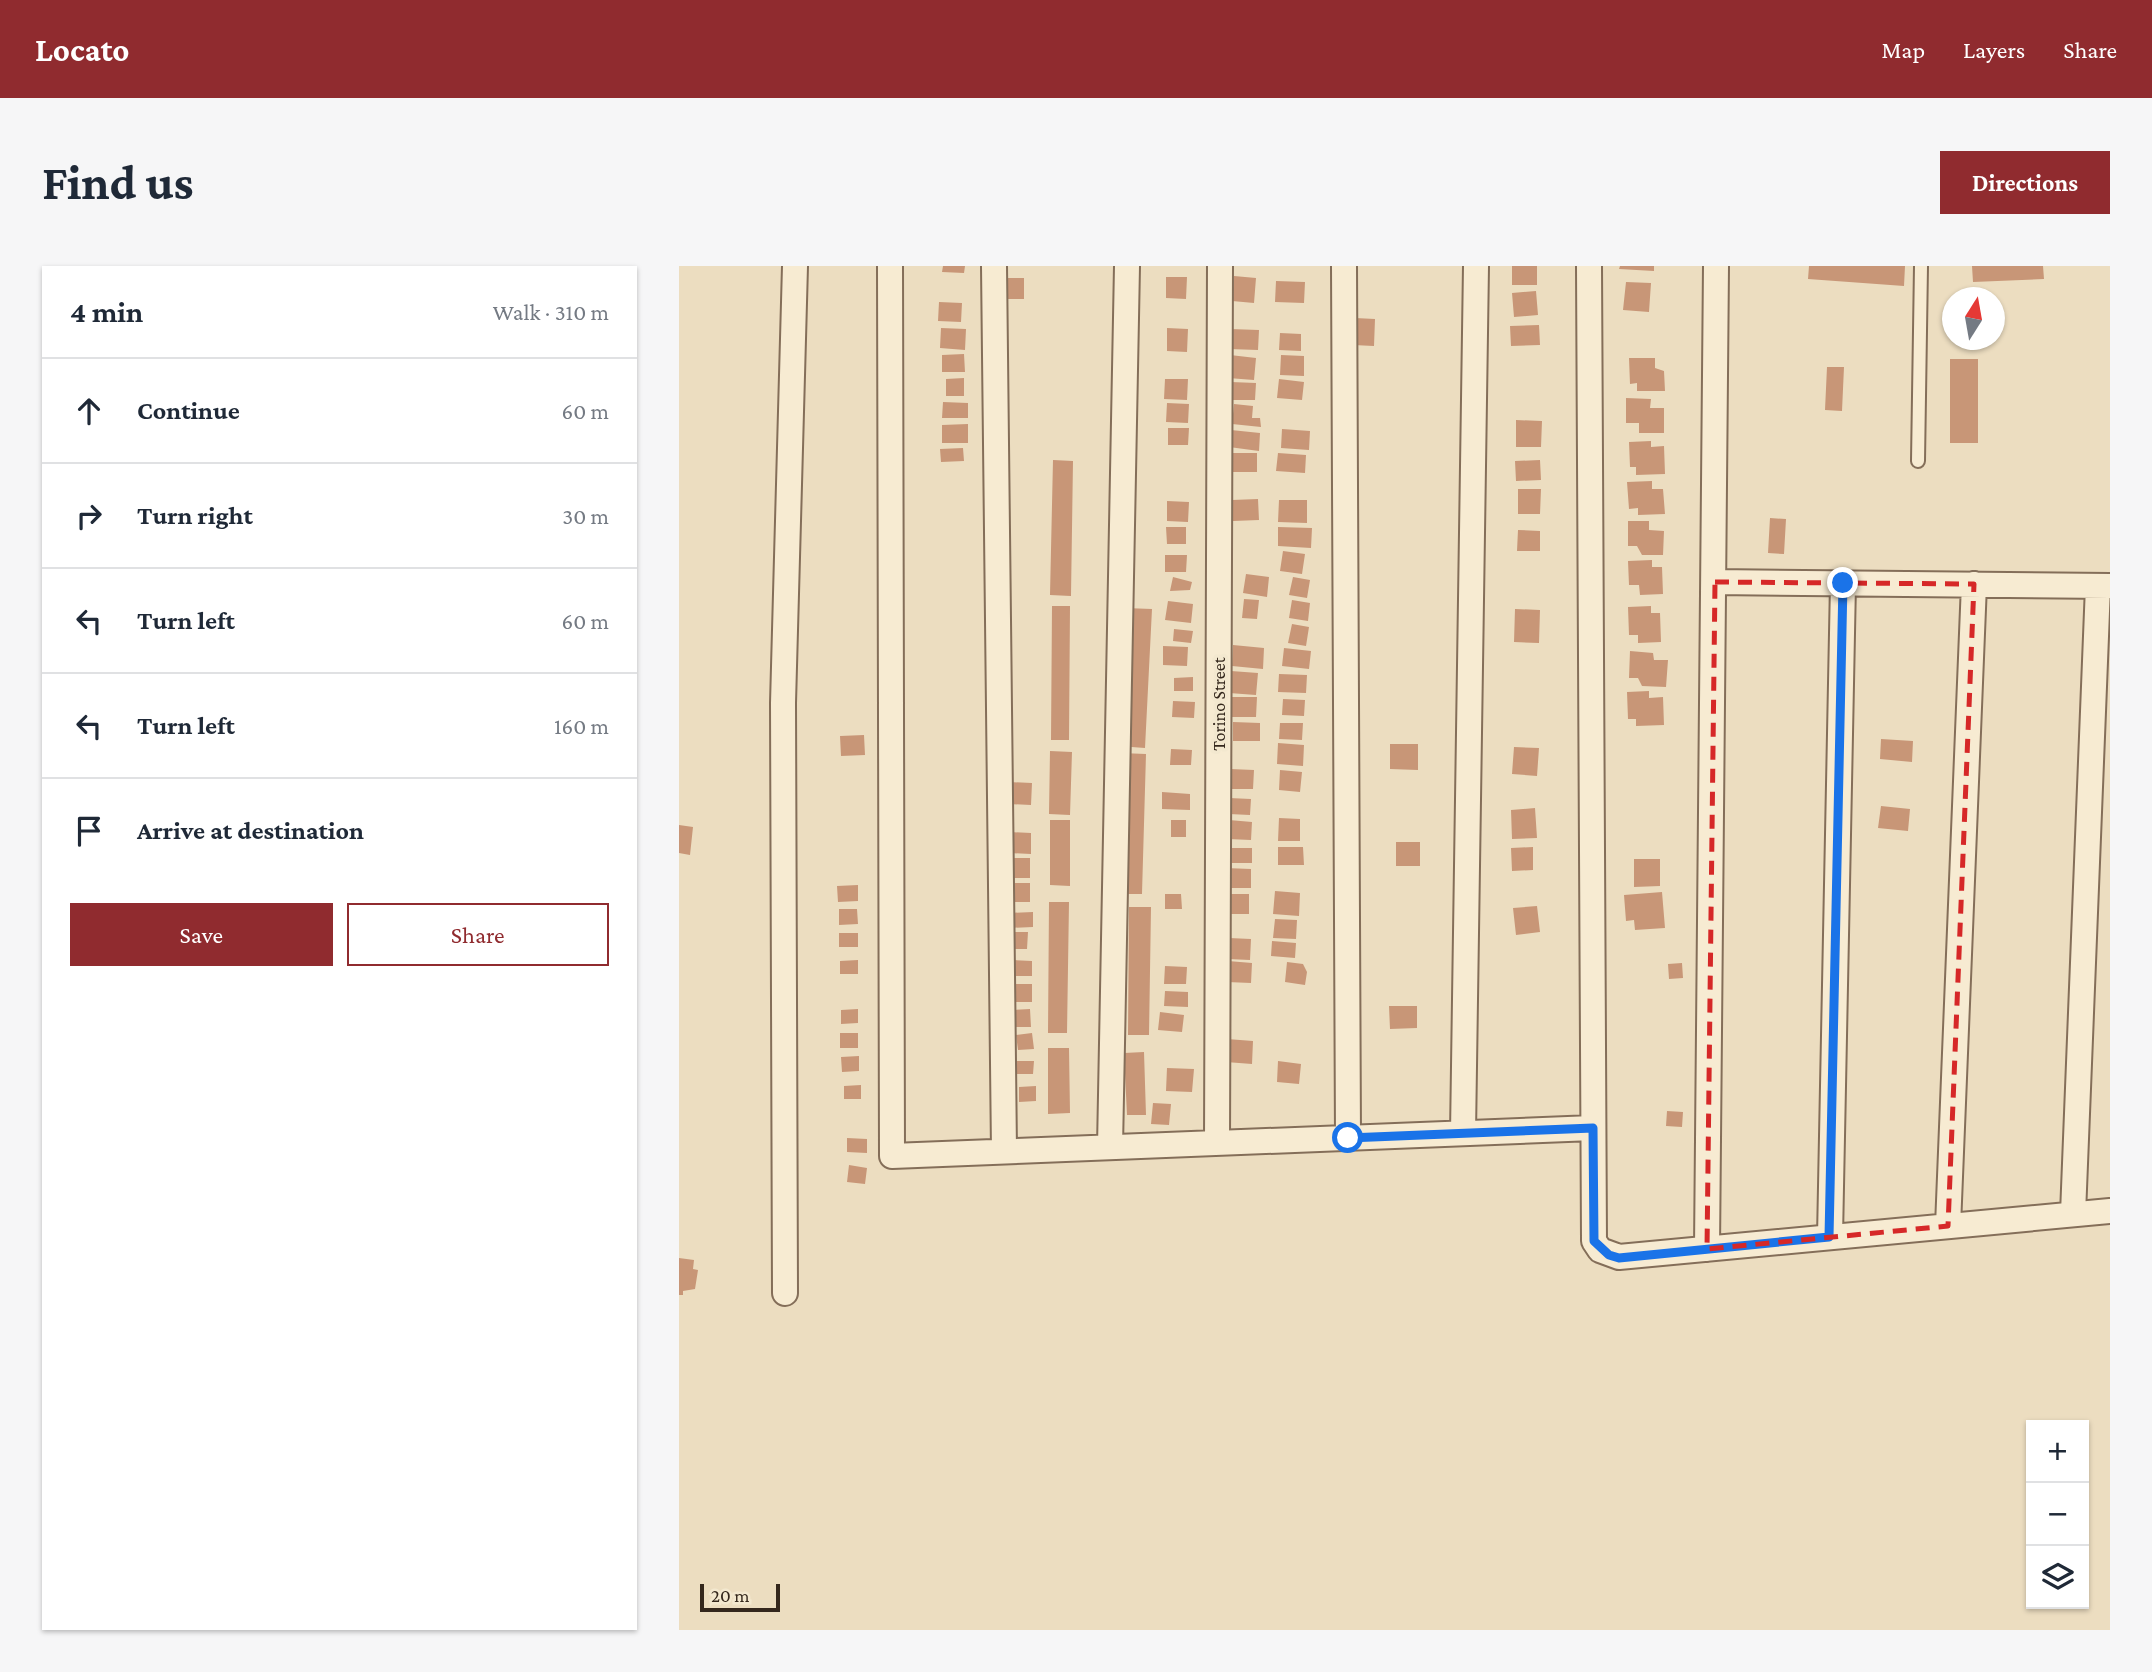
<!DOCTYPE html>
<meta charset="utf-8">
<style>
body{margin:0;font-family:"Crimson Pro",serif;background:#f6f6f7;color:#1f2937}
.controls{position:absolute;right:21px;bottom:21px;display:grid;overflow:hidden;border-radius:0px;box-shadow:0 2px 5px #0004}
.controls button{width:63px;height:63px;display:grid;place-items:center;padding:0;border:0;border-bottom:2px solid #e0e1e3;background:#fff;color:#1f2937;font:35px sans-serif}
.compass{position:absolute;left:1263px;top:21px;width:63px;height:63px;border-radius:50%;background:#fff;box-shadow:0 2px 5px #0004;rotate:11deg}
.scale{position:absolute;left:21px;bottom:18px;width:80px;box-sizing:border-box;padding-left:7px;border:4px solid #34271c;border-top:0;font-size:19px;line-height:24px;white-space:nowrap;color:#34271c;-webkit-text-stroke:5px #f3e8cf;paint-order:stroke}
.stop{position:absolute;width:21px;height:21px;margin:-16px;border:5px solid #1a73e8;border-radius:50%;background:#fff}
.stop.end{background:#1a73e8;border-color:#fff;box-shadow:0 2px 7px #0008}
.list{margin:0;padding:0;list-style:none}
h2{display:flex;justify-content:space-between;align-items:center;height:91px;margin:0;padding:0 28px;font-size:30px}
h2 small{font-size:23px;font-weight:400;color:#747a83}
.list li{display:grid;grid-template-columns:46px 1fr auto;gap:21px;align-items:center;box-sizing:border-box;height:105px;padding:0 28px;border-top:2px solid #e0e1e3}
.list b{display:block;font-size:26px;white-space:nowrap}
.list em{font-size:23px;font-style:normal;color:#747a83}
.actions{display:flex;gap:14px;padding:21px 28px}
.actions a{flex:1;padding:16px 0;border:2px solid #902b2f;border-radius:0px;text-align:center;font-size:24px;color:#902b2f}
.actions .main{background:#902b2f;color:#fff}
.icon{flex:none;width:38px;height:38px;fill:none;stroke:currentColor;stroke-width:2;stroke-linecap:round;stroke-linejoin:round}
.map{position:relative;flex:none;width:1431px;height:1364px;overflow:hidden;border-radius:0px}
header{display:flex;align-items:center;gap:42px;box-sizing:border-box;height:98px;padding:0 35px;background:#902b2f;color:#fff}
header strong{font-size:33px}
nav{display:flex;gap:38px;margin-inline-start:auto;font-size:24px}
.intro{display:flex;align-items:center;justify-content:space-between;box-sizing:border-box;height:168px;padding:0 42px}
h1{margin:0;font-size:49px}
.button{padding:18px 32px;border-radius:0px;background:#902b2f;color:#fff;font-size:24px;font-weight:700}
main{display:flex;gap:42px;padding:0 42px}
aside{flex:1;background:#fff;border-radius:0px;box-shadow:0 2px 5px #0004}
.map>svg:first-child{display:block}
</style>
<header>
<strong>Locato</strong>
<nav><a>Map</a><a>Layers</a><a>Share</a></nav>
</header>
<div class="intro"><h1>Find us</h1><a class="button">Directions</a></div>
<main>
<aside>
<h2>4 min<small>Walk · 310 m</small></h2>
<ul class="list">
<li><svg class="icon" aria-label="ahead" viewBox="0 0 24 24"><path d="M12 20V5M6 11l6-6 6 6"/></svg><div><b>Continue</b></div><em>60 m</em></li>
<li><svg class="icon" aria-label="right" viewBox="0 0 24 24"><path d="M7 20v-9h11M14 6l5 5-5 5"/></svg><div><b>Turn right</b></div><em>30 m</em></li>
<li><svg class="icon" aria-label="left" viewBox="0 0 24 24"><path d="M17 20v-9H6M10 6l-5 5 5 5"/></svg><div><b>Turn left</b></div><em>60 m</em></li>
<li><svg class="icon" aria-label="left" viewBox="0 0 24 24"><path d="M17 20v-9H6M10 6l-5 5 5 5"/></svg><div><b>Turn left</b></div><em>160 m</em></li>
<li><svg class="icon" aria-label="arrive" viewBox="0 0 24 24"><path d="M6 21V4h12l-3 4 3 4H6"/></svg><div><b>Arrive at destination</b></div></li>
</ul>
<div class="actions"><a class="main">Save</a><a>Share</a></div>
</aside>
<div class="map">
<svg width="1431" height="1364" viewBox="0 0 1431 1364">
<rect width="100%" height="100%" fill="#ecddc0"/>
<path fill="#c89677" d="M264,0H286L285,7L263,6Z
M833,0H858V19H833Z
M941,0H975V5L940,3Z
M1130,0H1226L1225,20L1129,13Z
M1293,0H1364L1365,13L1294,16Z
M555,10L577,12L575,37L553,35Z
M487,11H508L507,33L487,32Z
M323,12H345V33H323Z
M597,15L626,16L625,37L596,36Z
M947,16L972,17L970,46L944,44Z
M857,25L859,49L835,51L833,27Z
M260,36L283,37L282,56L259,55Z
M676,52L696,53L695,80L674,79Z
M860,59L861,79L832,80L831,60Z
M262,62L287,63L286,84L261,82Z
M488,62L509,63L508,86L488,85Z
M551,63L580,64L579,84L550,83Z
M601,67L622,68V85L600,84Z
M285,88L286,106H263V89Z
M551,89L577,92L575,114L549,112Z
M602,89L625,90V110L601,109Z
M950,92H976V102L985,105L986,125H958V117L951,118Z
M1271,93H1299V177H1271Z
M1148,101H1165L1163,145L1146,144Z
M285,112V130H267V113Z
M486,113H509L508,134L485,133Z
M600,113L625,116L623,134L598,132Z
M552,116L577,117L576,134H552Z
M947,132L972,133L971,142H985V167H960V157H947Z
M264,136L289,137V152H263Z
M488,137L510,138L509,157L487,156Z
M555,138L574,140L573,152H581L582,161L553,158Z
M837,154L863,155L862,181H837Z
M289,158V177H263V159Z
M489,162H510L509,179H489Z
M603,163L631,165L630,184L602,182Z
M552,164L581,167L580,185L550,181Z
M972,175V181L985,180L986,208L957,209V201H951L950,176Z
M284,182L285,195L262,196L261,183Z
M553,187H578V206H553Z
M599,187L627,189L626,207L597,205Z
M374,194L394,195L392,330L371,329Z
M861,194L862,214L837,215L836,195Z
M973,215V223H984L986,248L959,249V242L950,243L948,216Z
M839,223H862L861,248H839Z
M579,233L580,254L554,255L553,234Z
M600,234H628V257L599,256Z
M488,235L510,236L509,256L488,255Z
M1091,252L1107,253L1105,288L1089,287Z
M949,255H970V264L985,265L984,289H963L958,280H949Z
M487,261H507V278H488Z
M599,261L633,262L632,282L599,280Z
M839,264L861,265V285H838Z
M604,285L626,288L623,308L601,305Z
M486,289H508L507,306H486Z
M973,294V301H983L984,328L961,329L960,319H950L949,295Z
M567,308L590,311L588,331L564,327Z
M494,311L513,316L511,324L491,325Z
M614,311L631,314L628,332L610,329Z
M565,333L580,334L578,353L563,352Z
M613,334L631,337L629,355L610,352Z
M489,335L514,338L512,357L486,354Z
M373,340H391L390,474H372Z
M972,340V347H981L982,376L959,377V369H950L949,341Z
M446,342L473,343L466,482L439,480Z
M836,343L861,344L860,377L835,376Z
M613,358L630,361L627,380L609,377Z
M495,363L514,365L512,377L494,375Z
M554,379L585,382L584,403L553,400Z
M484,380L509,381L508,400L484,399Z
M605,382L632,385L630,403L603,400Z
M951,385L974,387L975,394H989L987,421L963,420L959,412H950Z
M552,405L579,407L577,429L550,427Z
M600,408L628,409L627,427L599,426Z
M514,411V425H495V412Z
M970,425V432L984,431L985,459L957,460V453H949L948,426Z
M552,431H578L577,451H551Z
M604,433L626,434L625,450L603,449Z
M494,435L516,436L515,452L493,451Z
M554,456L581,457V475H554Z
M601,457H624L623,474L600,473Z
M185,469L186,489L162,490L161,470Z
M1202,473L1234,475L1233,496L1201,493Z
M599,477L625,479L624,500L598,498Z
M711,478H739V504L711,503Z
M835,481L860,482L858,510L833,508Z
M492,483L513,484L512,499H491Z
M371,485L393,486L391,549L370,548Z
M442,487L467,488L463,628H439Z
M551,503L575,504L574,523H551Z
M601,504L623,506L621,526L600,524Z
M330,516L353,517L352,539L329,538Z
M483,526L511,528V544L483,543Z
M550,532L572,533L571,549L550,548Z
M1202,540L1231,543L1229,565L1199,562Z
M856,542L858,572L833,573L832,544Z
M600,552L621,553V575H599Z
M371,554H391V620L371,619Z
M492,554H507V571H492Z
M550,554L573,556L572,574L549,573Z
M0,559L14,561L11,589L0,587Z
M331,566L352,567V588L330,587Z
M717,576H741V600H717Z
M599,581H624L625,599H599Z
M854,581V604L833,605L832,582Z
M550,582H573V597H550Z
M329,592H351V612H328Z
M955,593H981V620L955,621Z
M546,602L572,603V622H546Z
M326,617H351V636H326Z
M179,619V635L159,636L158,620Z
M596,625L621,627L620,650L594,648Z
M983,626L986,662L956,664L955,654L947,655L945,629Z
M486,628H502L503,643H486Z
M546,628H570V648H546Z
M370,636H390L388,767H369Z
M858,640L861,666L837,669L834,642Z
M450,641H472L470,769H449Z
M160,643H178L179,658L160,659Z
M354,646V661L329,662V647Z
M596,653L618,654L617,673L594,672Z
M328,666H349L348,683H327Z
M160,667H179V681H160Z
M550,672L572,673L571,694L549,693Z
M593,675L617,677L616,692L592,690Z
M179,694V708H161V695Z
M332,694L353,695V710H332Z
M549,695L573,697L572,717L548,716Z
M608,696L624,698L628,706L626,719L606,716Z
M1003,697L1004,712L990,713L989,698Z
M486,700L508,701L507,718H485Z
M333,718H353V736H333Z
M486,725L509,726V741L485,740Z
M710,740H738V762L711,763Z
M179,743V757L162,758V744Z
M351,743L352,761H334V744Z
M481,746L505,749L503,766L479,764Z
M161,767H179V782H161Z
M353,767L355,783L339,784L337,769Z
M548,773L574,775L573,798L547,796Z
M369,782H390L391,847L369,848Z
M465,786L467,849H448L445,787Z
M180,790V805L163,806L162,791Z
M336,795H355L354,808H336Z
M599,795L622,798L620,818L598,816Z
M488,802L515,803L513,826L487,825Z
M182,819V833H165V820Z
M357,820V835L340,836V821Z
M474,837L492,838L490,859L472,858Z
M988,845L1004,846L1003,861L987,860Z
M168,872L188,873V887L168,886Z
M170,899L188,902L186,918L168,916Z
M0,992L15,994L14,1003L19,1004L16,1023L4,1025V1029H0Z"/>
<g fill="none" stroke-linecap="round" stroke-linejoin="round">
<g stroke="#846e59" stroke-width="16">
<path id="lane" d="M1239,195L1242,0"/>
</g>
<g stroke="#846e59" stroke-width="28">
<path id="street" d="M211,0L213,890L914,862
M315,0L325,885
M665,0L669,871
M910,0L915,975L921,984L940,991L1431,945
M1036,316L1431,320
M784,867L797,0
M538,877L541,0
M431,881L448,0
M1394,948L1419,320
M1269,960L1295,318
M1151,971L1164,317
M1028,983L1037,0
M106,1027L104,437L116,0"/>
</g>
<use href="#lane" stroke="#f7ebd2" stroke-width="12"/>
<use href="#street" stroke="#f7ebd2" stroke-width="24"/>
</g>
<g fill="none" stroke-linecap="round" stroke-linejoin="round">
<path stroke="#1a73e8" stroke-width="9" d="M669,872L914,862L915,975L930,989L940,992L1150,971L1164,317"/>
</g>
<path fill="none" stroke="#d62828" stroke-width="5" stroke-dasharray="14 9" stroke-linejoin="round" d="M1036,316L1295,318L1269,960L1028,983Z"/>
<g text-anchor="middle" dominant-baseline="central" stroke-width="7" stroke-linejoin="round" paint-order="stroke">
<g font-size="18" fill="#34271c" stroke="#f3e8cf">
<text transform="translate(540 438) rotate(-90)">Torino Street</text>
</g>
</g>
</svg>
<div class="controls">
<button>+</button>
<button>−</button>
<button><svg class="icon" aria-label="layers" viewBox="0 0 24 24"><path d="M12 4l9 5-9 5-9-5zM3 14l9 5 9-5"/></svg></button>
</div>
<svg class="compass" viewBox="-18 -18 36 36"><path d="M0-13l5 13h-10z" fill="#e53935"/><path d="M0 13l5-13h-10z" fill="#747a83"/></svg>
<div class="scale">20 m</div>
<div class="stop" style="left:669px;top:872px"></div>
<div class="stop end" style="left:1164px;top:317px"></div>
</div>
</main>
